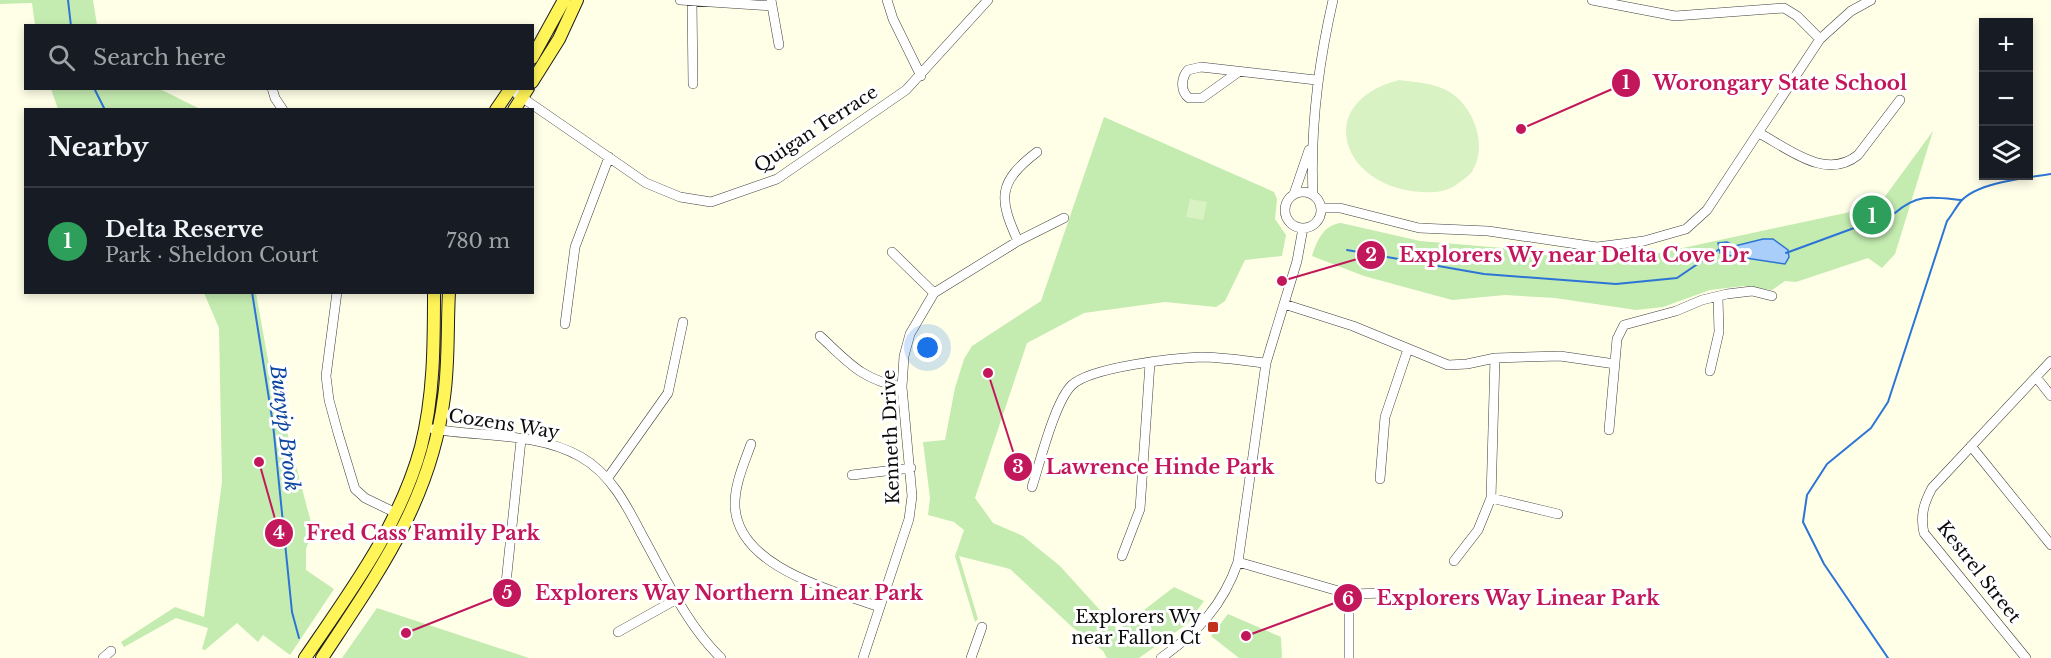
<!DOCTYPE html>
<meta charset="utf-8">
<style>
body{margin:0;font-family:"Libre Baskerville",serif;background:#242831;color:#f1f3f6}
.controls{position:absolute;right:18px;top:18px;display:grid;overflow:hidden;border-radius:0px;box-shadow:0 3px 9px #0003}
.controls button{width:54px;height:54px;display:grid;place-items:center;padding:0;border:0;border-bottom:2px solid #363941;background:#171b24;color:#f1f3f6;font:30px sans-serif}
.you{position:absolute;left:928px;top:348px;width:21px;height:21px;margin:-15px;border:4px solid #fff;border-radius:50%;background:#1a73e8;box-shadow:0 0 0 9px #1a73e833}
.badge{display:grid;place-items:center;width:39px;height:39px;border-radius:50%;background:#0b8043;color:#fff;font-size:20px;font-weight:700}
.pin{position:absolute;translate:-50% -50%;border:3px solid #fff;box-shadow:0 2px 6px #0006}
.list{margin:0;padding:0;list-style:none}
h2{display:flex;justify-content:space-between;align-items:center;height:78px;margin:0;padding:0 24px;font-size:26px}
h2 small{font-size:20px;font-weight:400;color:#9ea1a6}
.list li{display:grid;grid-template-columns:39px 1fr auto;gap:18px;align-items:center;box-sizing:border-box;height:108px;padding:0 24px;border-top:2px solid #363941}
.list b{display:block;font-size:22px;white-space:nowrap}
.list p{margin:0;font-size:20px;white-space:nowrap;color:#9ea1a6}
.list em{font-size:20px;font-style:normal;color:#9ea1a6}
.icon{flex:none;width:33px;height:33px;fill:none;stroke:currentColor;stroke-width:2;stroke-linecap:round;stroke-linejoin:round}
.map{position:relative;flex:none;width:2051px;height:658px;overflow:hidden}
.search{position:absolute;background:#171b24;box-shadow:0 3px 9px #0003;left:24px;top:24px;width:510px;height:66px;display:flex;align-items:center;gap:15px;box-sizing:border-box;padding:0 21px;border-radius:0px;color:#9ea1a6;font-size:22px}
.panel{position:absolute;background:#171b24;box-shadow:0 3px 9px #0003;left:24px;top:108px;width:510px;height:186px;border-radius:0px}
.map>svg:first-child{display:block}
</style>
<div class="map">
<svg width="2051" height="658" viewBox="0 0 2051 658">
<rect width="100%" height="100%" fill="#ffffe8"/>
<path fill="#c4ebb0" d="M0,0H93L97,25H35L32,3L0,4Z
M51,89H160L200,109H58Z
M1104,117L1274,192L1277,199L1275,219L1286,235L1282,256L1245,260L1225,301L1216,307L1165,302L1084,313L1027,343L975,498L993,523L1023,536L1060,566L1118,630L1174,587L1204,601L1187,624L1139,658H1107L1103,651L1071,626L1010,569L959,556L978,619L975,622L955,556L964,530L954,522L928,515L930,498L923,442L945,440L955,388L964,359L972,346L1041,301Z
M1933,131L1895,254L1882,268L1868,258L1796,282L1785,281L1772,290L1744,286L1710,290L1663,307L1636,310L1555,298L1505,295L1452,300L1364,276L1312,256C1317,241 1323,225 1341,223L1420,241L1515,249L1580,262L1627,260L1878,206Z
M204,293H256L268,360L313,530L306,549V570L334,589L290,655L263,635L258,642L237,623L205,650L202,649L208,628L176,618L124,647L121,642L175,607L204,617L222,482L219,328Z
M377,608L529,658H342Z
M1228,614L1281,637L1282,658H1239L1211,636Z"/>
<path fill="#d9f2c3" d="M1399,80C1414,82 1434,83 1448,91C1473,105 1488,144 1473,170C1470,176 1461,181 1456,185C1446,192 1433,193 1421,192C1340,187 1313,102 1399,80Z
M1190,199L1207,202L1203,220L1186,217Z"/>
<path fill="#aacefa" stroke="#2c74d5" stroke-width="1.5" d="M1763,239H1773L1788,250L1789,257L1785,264L1726,255L1720,253L1718,243L1727,242L1735,246Z"/>
<g fill="none" stroke-linecap="round" stroke-linejoin="round">
<path stroke="#2c74d5" stroke-width="2" d="M68,0L71,26
M94,88L105,110
M1347,250L1484,274L1616,284L1677,278L1721,248
M1786,253L1895,213C1918,193 1933,197 1961,200
M252,292L273,424L292,612L299,638
M1888,658L1824,564L1803,522L1807,495L1827,464L1871,428L1888,402L1947,221C1952,215 1956,207 1961,201C1978,182 2026,178 2051,174"/>
<g stroke="#3e3e3e" stroke-width="10">
<path id="minor" d="M680,0L772,6
M771,0L779,45
M887,0L893,19L921,76
M1592,0L1675,16L1784,8L1797,16L1820,39
M692,2L693,84
M1237,73L1202,98H1189C1180,91 1181,78 1188,70L1201,67L1316,80
M272,88L275,98L283,110
M517,94L646,183L680,197L711,202L777,179L906,90L988,0
M1759,133C1789,149 1826,181 1858,155L1900,100
M1285 210a18 18 0 1 1 36 0a18 18 0 1 1-36 0Z
M1294,194L1309,150
M1313,195C1310,127 1318,65 1333,0
M1321,208H1340L1419,228L1488,231L1597,247L1644,241L1686,229L1707,210L1820,39L1851,11L1871,0
M1018,241C998,198 998,182 1037,152
M892,252L934,293
M337,292L326,376L329,400L338,433L355,489L365,498L396,513
M1284,304L1353,326L1448,365L1467,364L1495,358L1560,356L1615,364
M565,324L575,247L609,157
M820,336C849,363 862,380 902,387
M1710,371L1719,332L1718,298
M2036,377L2051,396
M433,429C480,437 538,432 581,457C611,474 627,506 642,535C666,578 686,624 721,658
M1609,430L1617,339L1624,325L1676,311L1702,300L1727,294L1752,291L1772,296
M751,444C744,464 734,485 735,507C739,568 833,590 879,607
M1971,446L2051,545
M852,475L911,468
M607,479L668,393L683,322
M1380,479L1385,417L1408,349
M1032,487C1040,462 1055,401 1072,385C1091,367 1174,358 1201,357C1222,357 1245,361 1266,363
M1491,498L1558,514
M1122,556L1140,509L1150,363
M1454,561L1478,530L1491,498L1495,358
M1238,562L1349,594L1388,593
M501,588L506,583L521,440
M618,632L677,599
M103,658L111,651
M863,658L909,519L912,496L902,387L904,356L910,334L934,293L1018,241L1064,218
M971,658L982,627
M1161,658C1198,632 1223,605 1238,562L1266,363L1297,261L1303,228
M1349,658V594
M2026,658L1924,533C1920,515 1924,503 1932,488L2051,361"/>
</g>
<g stroke="#1c1c1c" stroke-width="14">
<path id="major" d="M532,58L564,0
M532,82L559,39L577,0
M496,110L511,88
M514,110L528,88
M305,658C350,592 400,525 421,447C434,396 434,344 434,292
M322,658C378,573 431,501 444,397C449,362 447,328 449,292"/>
</g>
<use href="#minor" stroke="#fff" stroke-width="9"/>
<use href="#major" stroke="#fff458" stroke-width="12"/>
</g>
<rect fill="#c2311c" stroke="#fff" stroke-width="2" x="1207" y="621" width="12" height="12" rx="3"/>
<g text-anchor="middle" dominant-baseline="central" stroke-width="6" stroke-linejoin="round" paint-order="stroke">
<g font-size="18" fill="#0b0b0b" stroke="#fff">
<text transform="translate(816 129) rotate(-33)">Quigan Terrace</text>
<text transform="translate(504 424) rotate(9)">Cozens Way</text>
<text transform="translate(891 437) rotate(-92)">Kenneth Drive</text>
<text transform="translate(1979 572) rotate(52)">Kestrel Street</text>
</g>
<g font-size="18" fill="#0b0b0b" stroke="#fff" text-anchor="end">
<text x="1201" y="617">Explorers Wy<tspan x="1201" dy="21">near Fallon Ct</tspan></text>
</g>
<g font-size="20" font-style="italic" fill="#0e47a2" stroke="#fff">
<text transform="translate(285 428) rotate(83)">Bunyip Brook</text>
</g>
</g>
<path fill="none" stroke="#c2185b" stroke-width="2" d="M1521 129L1626 83M1282 281L1371 255M988 373L1018 467M259 462L279 533M406 633L507 593M1246 636L1348 598"/>
<g fill="#c2185b" stroke="#fff" stroke-width="2">
<circle cx="1521" cy="129" r="6"/>
<circle cx="1282" cy="281" r="6"/>
<circle cx="988" cy="373" r="6"/>
<circle cx="259" cy="462" r="6"/>
<circle cx="406" cy="633" r="6"/>
<circle cx="1246" cy="636" r="6"/>
<circle cx="1626" cy="83" r="15"/>
<circle cx="1371" cy="255" r="15"/>
<circle cx="1018" cy="467" r="15"/>
<circle cx="279" cy="533" r="15"/>
<circle cx="507" cy="593" r="15"/>
<circle cx="1348" cy="598" r="15"/>
</g>
<g font-size="18" text-anchor="middle" font-weight="bold" fill="#fff">
<text x="1626" y="89">1</text>
<text x="1371" y="261">2</text>
<text x="1018" y="473">3</text>
<text x="279" y="539">4</text>
<text x="507" y="599">5</text>
<text x="1348" y="605">6</text>
</g>
<g font-size="20" text-anchor="middle" font-weight="bold" fill="#c2185b" stroke="#fff" stroke-width="6" stroke-linejoin="round" paint-order="stroke">
<text x="1780" y="90">Worongary State School</text>
<text x="1574" y="262">Explorers Wy near Delta Cove Dr</text>
<text x="1160" y="474">Lawrence Hinde Park</text>
<text x="423" y="540">Fred Cass Family Park</text>
<text x="729" y="600">Explorers Way Northern Linear Park</text>
<text x="1518" y="605">Explorers Way Linear Park</text>
</g>
</svg>
<div class="controls">
<button>+</button>
<button>−</button>
<button><svg class="icon" aria-label="layers" viewBox="0 0 24 24"><path d="M12 4l9 5-9 5-9-5zM3 14l9 5 9-5"/></svg></button>
</div>
<div class="you"></div>
<div class="pin badge" style="left:1872px;top:215px;background:#2e9e5b">1</div>
<div class="search"><svg class="icon" aria-label="search" viewBox="0 0 24 24"><circle cx="10" cy="10" r="6"/><path d="M15 15l6 6"/></svg>Search here</div>
<section class="panel">
<h2>Nearby<small></small></h2>
<ul class="list">
<li><span class="badge" style="background:#2e9e5b">1</span><div><b>Delta Reserve</b><p>Park · Sheldon Court</p></div><em>780 m</em></li>
</ul>
</section>
</div>
